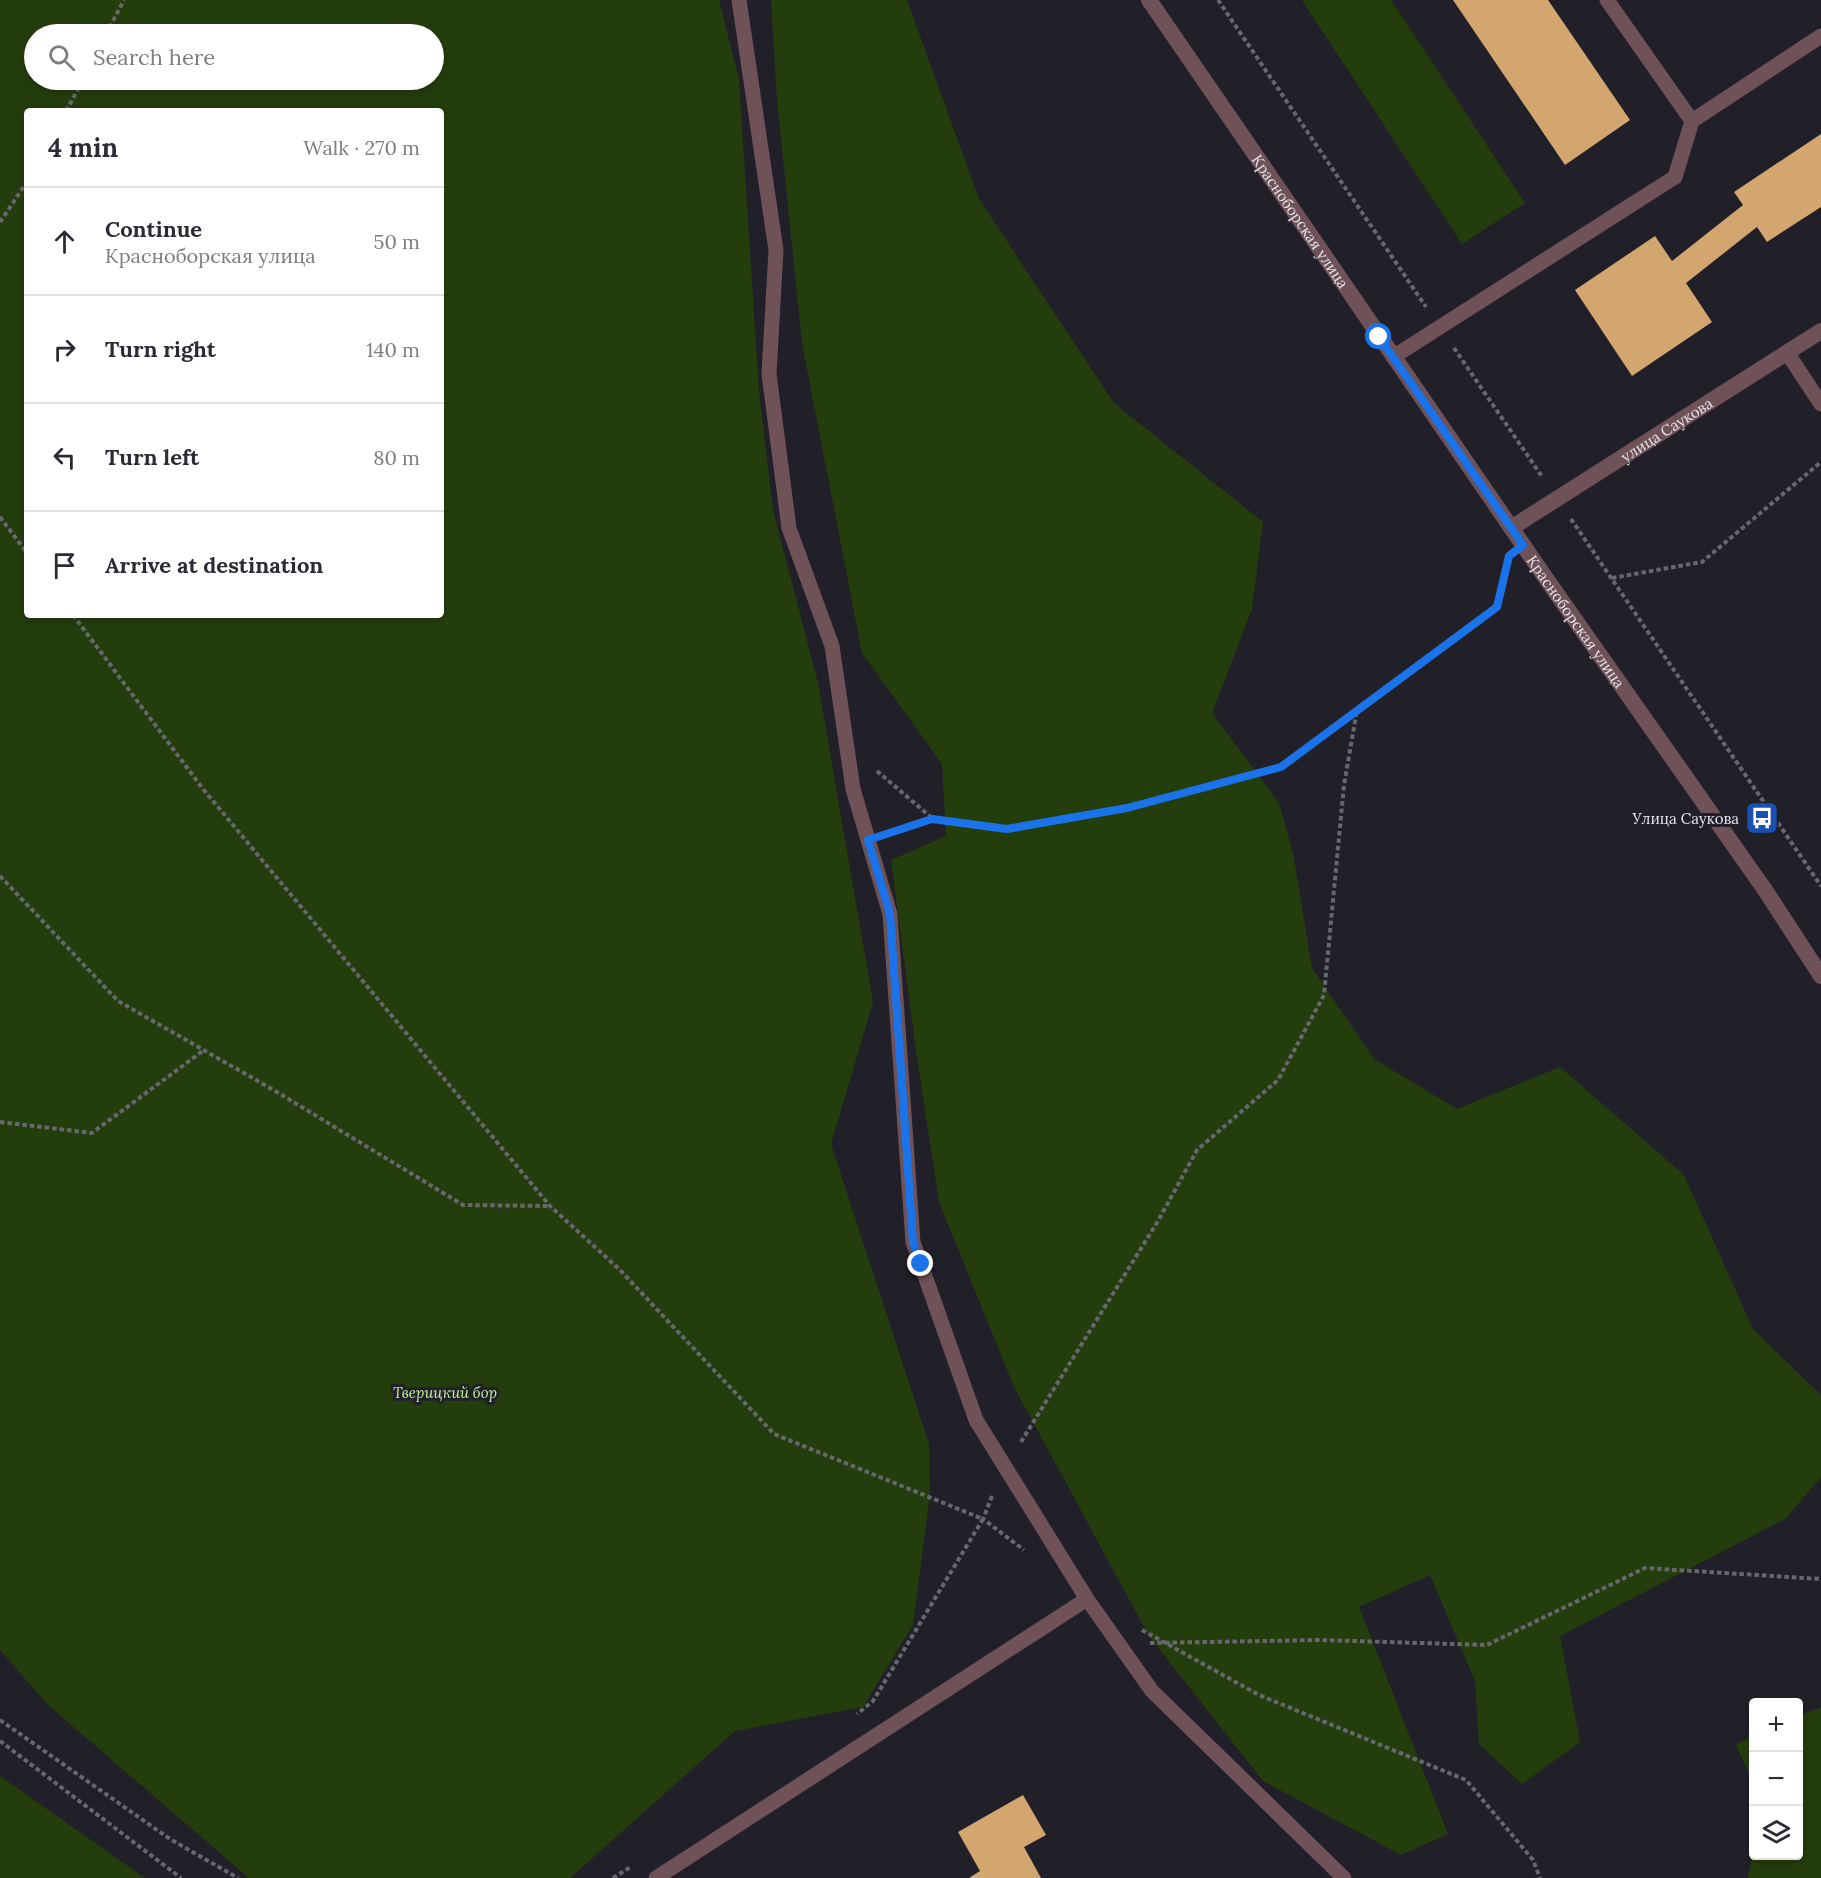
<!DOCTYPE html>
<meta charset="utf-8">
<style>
body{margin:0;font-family:Lora,serif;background:#f2f2f3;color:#2b2b33}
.controls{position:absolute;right:18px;bottom:18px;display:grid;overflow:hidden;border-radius:6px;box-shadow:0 3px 9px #0003}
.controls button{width:54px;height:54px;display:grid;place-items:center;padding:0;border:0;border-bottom:2px solid #e1e1e2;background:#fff;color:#2b2b33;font:30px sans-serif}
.stop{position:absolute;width:18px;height:18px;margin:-14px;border:4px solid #1a73e8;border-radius:50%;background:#fff}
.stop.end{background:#1a73e8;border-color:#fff;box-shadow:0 2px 6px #0008}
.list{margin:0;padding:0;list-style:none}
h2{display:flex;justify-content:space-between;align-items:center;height:78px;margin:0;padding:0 24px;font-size:26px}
h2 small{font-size:20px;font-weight:400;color:#7c7c81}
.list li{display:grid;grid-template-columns:39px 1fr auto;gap:18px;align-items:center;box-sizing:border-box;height:108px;padding:0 24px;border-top:2px solid #e1e1e2}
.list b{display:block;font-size:22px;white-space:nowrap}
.list p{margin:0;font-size:20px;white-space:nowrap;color:#7c7c81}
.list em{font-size:20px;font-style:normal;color:#7c7c81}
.icon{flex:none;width:33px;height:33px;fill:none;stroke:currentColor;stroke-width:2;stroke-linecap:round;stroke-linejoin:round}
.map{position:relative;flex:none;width:1821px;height:1878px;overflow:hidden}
.search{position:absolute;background:#fff;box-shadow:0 3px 9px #0003;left:24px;top:24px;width:420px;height:66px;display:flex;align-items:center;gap:15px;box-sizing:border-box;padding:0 21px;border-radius:33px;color:#7c7c81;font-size:22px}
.panel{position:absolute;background:#fff;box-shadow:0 3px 9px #0003;left:24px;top:108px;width:420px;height:510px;border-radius:6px}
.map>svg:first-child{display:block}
</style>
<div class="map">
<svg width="1821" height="1878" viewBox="0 0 1821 1878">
<rect width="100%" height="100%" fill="#212029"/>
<path fill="#243d0d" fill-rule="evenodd" d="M0,0H719L739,80L759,391L773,510L818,683L873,1002L831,1144L929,1444L930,1494L913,1625L863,1707L735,1731L570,1878H249L48,1705L0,1650ZM34,34H434V80H34ZM27,111H441V615H27Z
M771,0H907L979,199L1114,403L1263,522L1252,609L1212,713L1279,803L1293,853L1312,968L1374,1059L1457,1109L1560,1067L1684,1175L1753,1329L1821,1395V1477L1785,1519L1560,1636L1580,1742L1522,1784L1479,1744L1475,1681L1430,1575L1359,1607L1448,1834L1401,1855L1263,1781L1149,1636L1014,1387L939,1202L916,1051L891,860L946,836L942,764L862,653L802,343L777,100Z
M1302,0H1391L1525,203L1462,244Z
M1821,1707V1878H1748L1753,1849L1754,1856H1798L1799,1716Z
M1753,1736V1784L1736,1744Z
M0,1776L145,1878H0Z"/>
<path fill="#d3a670" d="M1453,0H1548L1630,120L1565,165Z
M1821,134V207L1767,242L1757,227L1686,283L1712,322L1632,376L1575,290L1655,236L1672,261L1743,205L1734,192Z
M1023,1795L1046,1835L1024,1847L1041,1878H969L980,1871L958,1832Z"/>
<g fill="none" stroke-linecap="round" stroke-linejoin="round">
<path stroke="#67676f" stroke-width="4" stroke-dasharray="4.5 3" stroke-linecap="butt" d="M1218,0L1426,307
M106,34L124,0
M66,111L83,80
M0,222L27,182
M1454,348L1543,478
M0,517L27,553
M1571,519L1821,886
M1612,578L1702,562L1821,462
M73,615L203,789L550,1206L619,1269L774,1434L983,1519L873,1701L857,1714
M877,771L932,818L1007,829L1127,808L1281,767L1356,710
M893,832L931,819
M0,876L118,1001L277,1092L463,1205L550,1206
M0,1122L92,1133L204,1050
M1021,1442L1158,1221L1197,1150L1278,1080L1324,995L1344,785L1357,710L1497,607L1506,568
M992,1496L983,1519L1024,1550
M1142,1630L1259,1695L1466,1780L1533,1860L1540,1878
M1150,1643L1321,1640L1487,1645L1645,1568L1821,1579
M0,1720L170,1839L238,1878
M0,1741L181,1878
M613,1878L632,1866"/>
<path stroke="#6e5258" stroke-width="15" d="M739,0L776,250L769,374L789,528L832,646L853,789L890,914L913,1242L976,1420L1087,1599L1152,1691L1344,1878
M1607,0L1692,121L1821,36
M1788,354L1821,404
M1393,357L1675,177L1692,121
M656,1878L1087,1599"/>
<g stroke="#6e5258" stroke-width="16">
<path id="s1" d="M1149,0L1545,577L1765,890L1821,976"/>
<path id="s2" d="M1511,528L1821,331"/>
</g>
</g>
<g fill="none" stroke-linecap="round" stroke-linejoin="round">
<path stroke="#1a73e8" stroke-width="8" d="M921,1264L913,1242L890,914L868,840L932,819L1007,829L1127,808L1281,767L1497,607L1509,556L1523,545L1379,337"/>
</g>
<defs>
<g id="bus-square" transform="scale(1.725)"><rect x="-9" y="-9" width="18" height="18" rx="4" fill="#1a4fb4" stroke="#212029"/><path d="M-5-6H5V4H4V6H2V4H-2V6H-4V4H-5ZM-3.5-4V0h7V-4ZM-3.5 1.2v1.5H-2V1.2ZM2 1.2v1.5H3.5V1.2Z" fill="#fff"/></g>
</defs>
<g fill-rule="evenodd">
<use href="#bus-square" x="1762" y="818"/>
</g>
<g text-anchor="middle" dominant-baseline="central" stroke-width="6" stroke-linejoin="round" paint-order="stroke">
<g font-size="15" fill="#e6e6ec" stroke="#212029">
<text stroke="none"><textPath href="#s1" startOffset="268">Красноборская улица</textPath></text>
<text stroke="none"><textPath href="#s2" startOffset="184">улица Саукова</textPath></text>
<text stroke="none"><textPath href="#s1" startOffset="754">Красноборская улица</textPath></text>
</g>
<g font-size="15" fill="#e6e6ec" stroke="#212029" text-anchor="end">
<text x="1739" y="818">Улица Саукова</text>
</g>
<g font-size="15" font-style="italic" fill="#c0f09e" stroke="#212029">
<text x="445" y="1392">Тверицкий бор</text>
</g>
</g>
</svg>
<div class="controls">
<button>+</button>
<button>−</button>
<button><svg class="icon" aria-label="layers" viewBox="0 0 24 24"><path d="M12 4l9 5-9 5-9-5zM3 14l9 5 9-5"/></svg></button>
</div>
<div class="stop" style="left:1379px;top:337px"></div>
<div class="stop end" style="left:921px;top:1264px"></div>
<div class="search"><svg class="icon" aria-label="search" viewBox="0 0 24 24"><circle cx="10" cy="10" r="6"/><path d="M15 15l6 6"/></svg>Search here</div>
<section class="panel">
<h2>4 min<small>Walk · 270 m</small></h2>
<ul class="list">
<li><svg class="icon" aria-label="ahead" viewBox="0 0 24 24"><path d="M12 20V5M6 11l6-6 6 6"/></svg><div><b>Continue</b><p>Красноборская улица</p></div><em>50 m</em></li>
<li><svg class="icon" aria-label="right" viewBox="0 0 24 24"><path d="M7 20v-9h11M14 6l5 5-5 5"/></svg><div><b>Turn right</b></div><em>140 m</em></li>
<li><svg class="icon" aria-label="left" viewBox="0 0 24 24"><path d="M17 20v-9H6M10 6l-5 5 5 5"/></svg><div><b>Turn left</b></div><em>80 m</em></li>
<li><svg class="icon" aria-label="arrive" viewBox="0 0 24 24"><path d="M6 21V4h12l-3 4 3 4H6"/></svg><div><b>Arrive at destination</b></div></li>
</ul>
</section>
</div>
